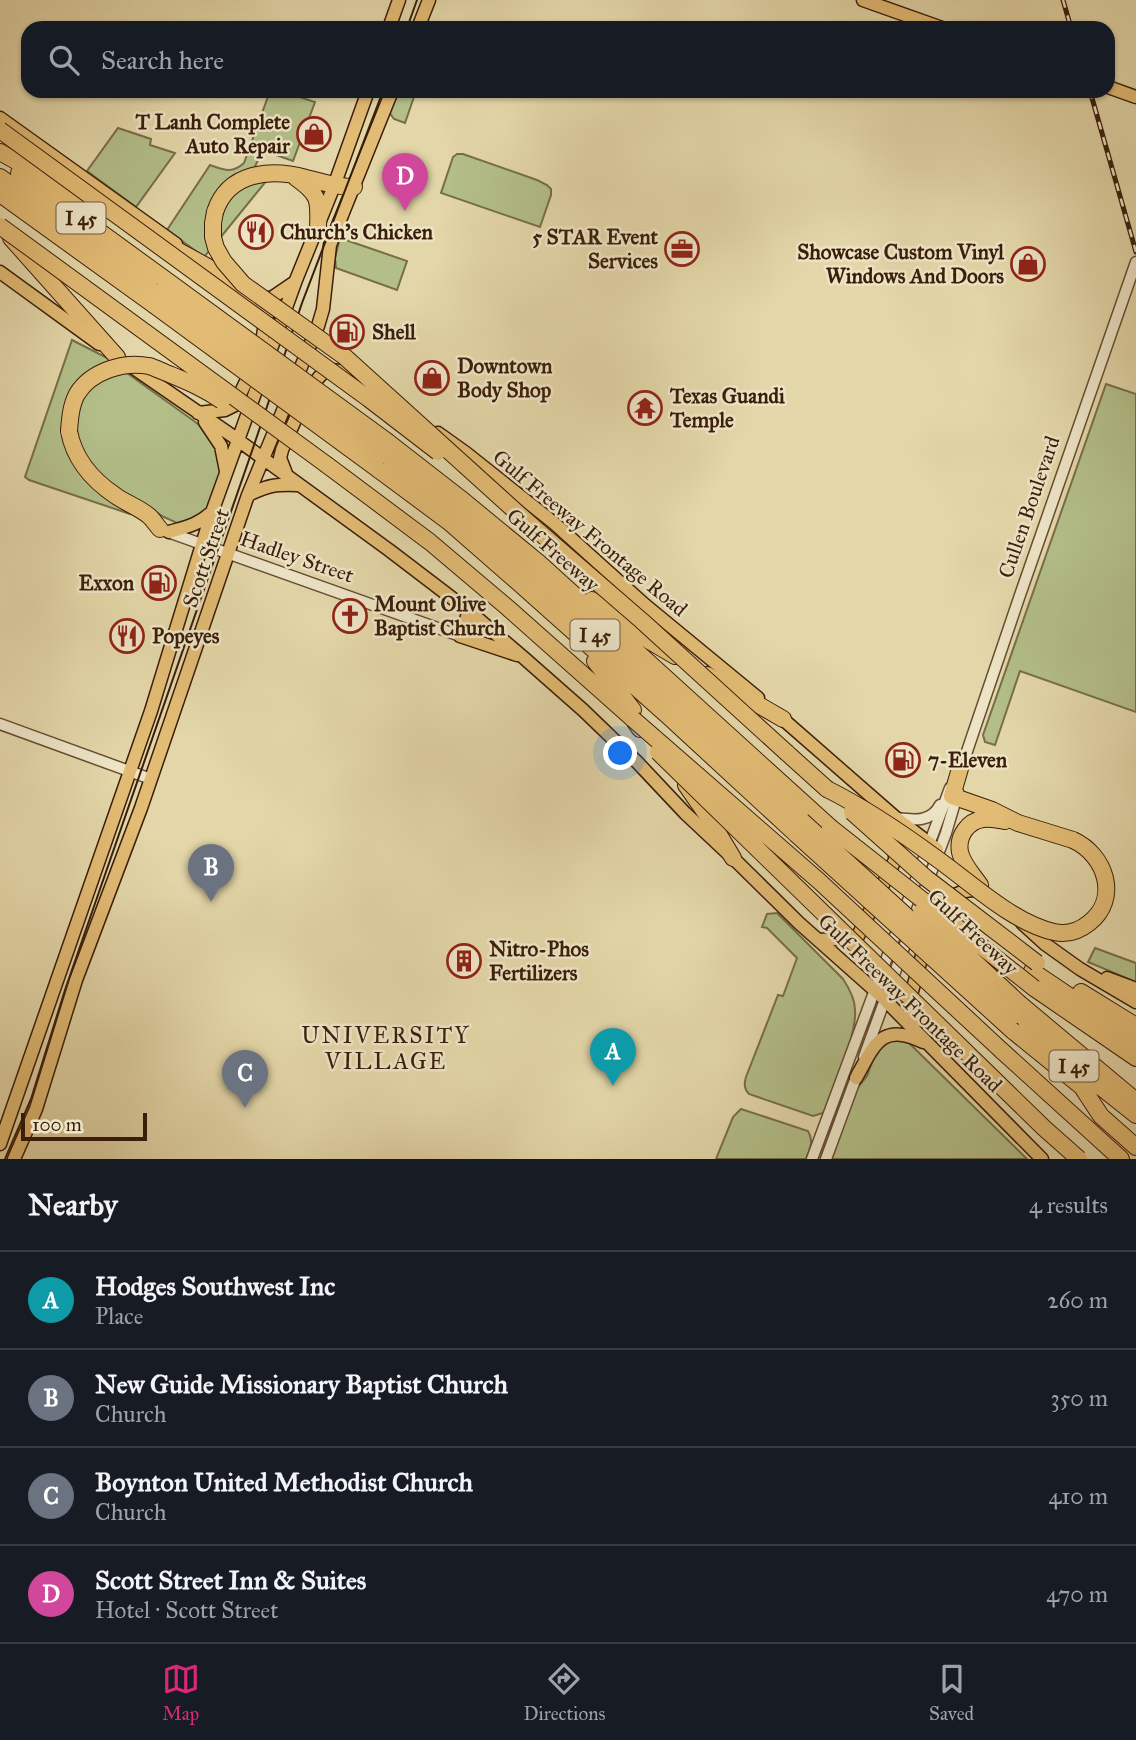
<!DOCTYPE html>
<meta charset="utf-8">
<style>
body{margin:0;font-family:"IM FELL Great Primer",serif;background:#20242c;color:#f1f3f6}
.scale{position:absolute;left:21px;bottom:18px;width:126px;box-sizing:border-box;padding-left:7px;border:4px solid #3a1e0a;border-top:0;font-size:19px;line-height:24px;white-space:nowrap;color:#3a1e0a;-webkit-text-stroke:5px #ede4c6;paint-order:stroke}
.you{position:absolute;left:621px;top:754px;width:24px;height:24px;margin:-18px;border:5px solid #fff;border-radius:50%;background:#1a73e8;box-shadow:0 0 0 10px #1a73e833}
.badge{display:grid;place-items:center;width:46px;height:46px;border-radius:50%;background:#db2777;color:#fff;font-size:23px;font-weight:700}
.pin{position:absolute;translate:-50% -58px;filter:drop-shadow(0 2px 4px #0008)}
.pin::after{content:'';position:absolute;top:37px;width:24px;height:21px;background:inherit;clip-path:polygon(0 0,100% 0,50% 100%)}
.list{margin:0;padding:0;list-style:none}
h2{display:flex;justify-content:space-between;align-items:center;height:91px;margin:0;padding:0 28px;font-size:30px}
h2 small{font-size:23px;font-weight:400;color:#9ea1a6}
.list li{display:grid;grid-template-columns:46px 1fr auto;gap:21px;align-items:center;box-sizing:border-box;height:98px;padding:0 28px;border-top:2px solid #363941}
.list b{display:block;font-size:26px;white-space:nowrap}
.list p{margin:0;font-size:23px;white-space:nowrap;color:#9ea1a6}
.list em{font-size:23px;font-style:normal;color:#9ea1a6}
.icon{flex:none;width:38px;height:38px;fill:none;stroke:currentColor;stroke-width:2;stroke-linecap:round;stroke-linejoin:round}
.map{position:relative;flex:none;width:1136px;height:1159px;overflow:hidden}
.search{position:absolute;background:#171b24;box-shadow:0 2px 5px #0004;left:21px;right:21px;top:21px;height:77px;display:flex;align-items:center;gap:18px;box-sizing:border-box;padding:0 24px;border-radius:21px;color:#9ea1a6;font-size:26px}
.sheet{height:483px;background:#171b24}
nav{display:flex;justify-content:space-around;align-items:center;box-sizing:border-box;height:98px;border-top:2px solid #363941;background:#171b24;font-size:19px;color:#9ea1a6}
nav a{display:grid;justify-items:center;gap:4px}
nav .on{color:#db2777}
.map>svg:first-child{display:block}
</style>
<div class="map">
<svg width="1136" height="1159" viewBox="0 0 1136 1159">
<rect width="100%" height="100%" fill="#e3d6a8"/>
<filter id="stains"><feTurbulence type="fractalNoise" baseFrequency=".00286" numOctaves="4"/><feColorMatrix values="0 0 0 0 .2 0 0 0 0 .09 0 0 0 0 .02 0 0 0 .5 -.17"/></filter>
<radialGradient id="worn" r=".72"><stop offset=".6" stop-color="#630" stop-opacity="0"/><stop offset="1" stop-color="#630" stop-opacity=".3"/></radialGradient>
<path fill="#b3be88" stroke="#766e49" stroke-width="2" d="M270,91H282L315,102L293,161L262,150L255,167C231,175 206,193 206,222C206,231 209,241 210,250L204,257L167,230L210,165C224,170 232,174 244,163Z
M396,91H416L405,123L394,119L389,112Z
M118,128L151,139L150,145L175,153L136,207L87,171Z
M457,154H463L537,180L547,185L551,189V195L540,227L441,193L453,157Z
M267,180L220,238L219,220L227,198L245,184Z
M340,238L407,261L397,290L336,268L335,258Z
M72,340L113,361L96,368L63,436L132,511L130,514L29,480L25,477Z
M124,371L194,421L208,432L215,442L222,471L210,506L197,520L177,523L164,517L119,489L95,472L80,451L74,430L83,394L97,380Z
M1106,384L1136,394V712L1020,671L995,745L985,742L983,735Z
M777,913L843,979C849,988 855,999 855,1010C857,1035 835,1083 826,1109L823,1113L813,1116L749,1094C744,1089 744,1084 746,1077L778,995L783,996L797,958L767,928L762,927L767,914Z
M1095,948L1136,963V982L1088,962Z
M904,1038L1027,1159H831L855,1091L867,1076L877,1049L882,1040Z
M741,1109L808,1131C814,1141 810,1149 806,1159H716L733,1117Z"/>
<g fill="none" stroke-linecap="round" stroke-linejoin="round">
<g stroke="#644c32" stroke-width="13">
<path id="minor" d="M165,531L460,636
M0,724L151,779
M961,769L1019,598L1136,262
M896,818C913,820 931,823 940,805
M920,902L946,833L958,792
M864,1057L910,931
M812,1159L950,788
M826,1159L858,1072"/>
</g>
<g stroke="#3a1e0a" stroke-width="15">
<path id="major" d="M863,0L942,28
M389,28L399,0
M418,28L429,0
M1108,87L1136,97
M0,118L176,244
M202,263L270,312
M0,272L99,344
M259,300L273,297L295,282
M128,364L231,435L389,550L469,611L524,658L583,710L637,762L685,813L733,858L799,923L880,995L1042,1159
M198,413L225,410L235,405C244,385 270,336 263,317
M205,422L221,446L226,471
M438,433L466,453L554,523L645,605L758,698
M287,476L280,458L282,450C289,434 311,379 325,372C339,365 360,380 372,387
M248,495C269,485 276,484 298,485
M169,532C186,527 198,525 212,512
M469,611L460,636L517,655
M777,714L896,818L937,849
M935,918C946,900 958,887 981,891
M1022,923L1045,944L1080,969L1136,1002
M818,940L857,938L895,860V846
M1107,978L1136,989
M914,1029L909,1002L925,945
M856,1078C874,1046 881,1021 923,1042
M0,1144L151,711L212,512L296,280L334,186L368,91
M14,1159L36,1109L76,980L141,808L248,495L318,326L323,309L330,245L392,91"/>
</g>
<g stroke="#3a1e0a" stroke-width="18">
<path id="highway" d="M0,152L95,206
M19,173L162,277
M0,177L159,292
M296,178C320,195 319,200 318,228
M0,194L154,305
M215,212C228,172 270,168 306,178C325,182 334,187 354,187
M11,238L117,357
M164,243L208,267
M69,431C74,459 92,480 116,496C126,503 140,508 149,516C153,519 156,525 160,529
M388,442L460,498L539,563L830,827
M383,455L436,496L499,547L802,821
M327,465L430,542L508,608L633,719L640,729
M379,470L449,522L520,584L668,716L796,834
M592,600L648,640L675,656
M595,661L633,710
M707,675L783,719
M787,753L827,789
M961,765L952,796L992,810L1018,823L1073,840
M686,785L709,818L733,858
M980,885C973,875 962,863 960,852C957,836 968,821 983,819C990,818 998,820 1005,821
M1032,971L1136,1041
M1034,988L1136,1058
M1081,992L1136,1026
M1020,1004L1136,1101
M1015,1015L1083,1073L1136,1115
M1013,1031L1087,1091
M1001,1050L1121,1159
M1082,1087L1101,1116L1136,1147"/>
</g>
<use href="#minor" stroke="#ede4c6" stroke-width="10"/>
<use href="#major" stroke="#e2bb74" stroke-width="12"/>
<use href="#highway" stroke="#e2bb74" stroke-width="16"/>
<path stroke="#3a1e0a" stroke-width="2" d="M407,28L417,0
M5,1159L31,1099L65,990L252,451L302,303L383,91"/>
<g stroke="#3a1e0a" stroke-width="5">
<path id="rail" d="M1063,0L1071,28
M1090,91L1136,252"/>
</g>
<use href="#rail" stroke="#ede4c6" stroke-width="2.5" stroke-dasharray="8" stroke-linecap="butt"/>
<g stroke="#3a1e0a" stroke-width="18" stroke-linecap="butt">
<path id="highway-bridge" d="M0,130L369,399L438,452
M215,212L213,223V237L216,248L224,262L243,284L345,357L523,518L642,621L787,753
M0,226L327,465
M162,277L388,442
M159,292L383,455
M154,305L379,470
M69,431C70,418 71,405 77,394C91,371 124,361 149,366C156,368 163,372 169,374C188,382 205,389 222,401
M633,719L819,881L1001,1050
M658,752L1044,1128L1079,1159
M827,789C865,808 902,833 936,858C970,882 1013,923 1054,932C1067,935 1079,931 1089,923C1120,899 1106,855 1073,840
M852,812L926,878L1037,963
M802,821L1015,1015
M830,827L1034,988
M796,834L1013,1031
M921,912L1020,1004"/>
</g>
<use href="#highway-bridge" stroke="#e2bb74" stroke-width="16"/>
</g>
<defs>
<g id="shop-ring" transform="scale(1.75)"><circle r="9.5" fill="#ede4c6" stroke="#8f2418" stroke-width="1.5"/><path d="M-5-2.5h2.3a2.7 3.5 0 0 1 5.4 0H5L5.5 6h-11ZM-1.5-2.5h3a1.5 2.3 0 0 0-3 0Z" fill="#8f2418"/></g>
<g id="restaurant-ring" transform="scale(1.75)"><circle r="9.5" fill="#ede4c6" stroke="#8f2418" stroke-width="1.5"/><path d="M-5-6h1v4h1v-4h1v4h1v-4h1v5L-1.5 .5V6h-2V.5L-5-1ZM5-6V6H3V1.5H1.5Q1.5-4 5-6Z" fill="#8f2418"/></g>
<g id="office-ring" transform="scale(1.75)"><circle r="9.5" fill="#ede4c6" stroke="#8f2418" stroke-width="1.5"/><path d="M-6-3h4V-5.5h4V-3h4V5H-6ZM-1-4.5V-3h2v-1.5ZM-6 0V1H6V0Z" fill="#8f2418"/></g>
<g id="fuel-ring" transform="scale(1.75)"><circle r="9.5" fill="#ede4c6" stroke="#8f2418" stroke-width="1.5"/><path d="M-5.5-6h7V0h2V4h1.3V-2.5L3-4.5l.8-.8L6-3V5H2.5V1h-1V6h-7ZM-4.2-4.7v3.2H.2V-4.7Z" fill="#8f2418"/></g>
<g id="temple-ring" transform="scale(1.75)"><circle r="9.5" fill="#ede4c6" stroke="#8f2418" stroke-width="1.5"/><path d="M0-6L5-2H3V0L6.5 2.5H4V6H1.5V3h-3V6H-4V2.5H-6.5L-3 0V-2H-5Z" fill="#8f2418"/></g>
<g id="church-ring" transform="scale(1.75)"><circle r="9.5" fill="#ede4c6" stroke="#8f2418" stroke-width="1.5"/><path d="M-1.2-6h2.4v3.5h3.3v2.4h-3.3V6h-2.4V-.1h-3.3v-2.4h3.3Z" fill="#8f2418"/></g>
<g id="building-ring" transform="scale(1.75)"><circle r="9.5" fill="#ede4c6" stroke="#8f2418" stroke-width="1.5"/><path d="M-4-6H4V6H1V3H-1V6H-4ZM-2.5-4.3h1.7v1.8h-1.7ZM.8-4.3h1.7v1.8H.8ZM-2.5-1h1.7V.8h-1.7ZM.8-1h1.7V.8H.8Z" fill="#8f2418"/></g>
</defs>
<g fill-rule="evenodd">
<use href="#shop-ring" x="314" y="134"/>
<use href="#restaurant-ring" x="256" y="232"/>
<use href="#office-ring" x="682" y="249"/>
<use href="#shop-ring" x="1028" y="264"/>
<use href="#fuel-ring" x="347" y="332"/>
<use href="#shop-ring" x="432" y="378"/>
<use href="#temple-ring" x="645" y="408"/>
<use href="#fuel-ring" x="159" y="583"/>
<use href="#church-ring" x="350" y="616"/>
<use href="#restaurant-ring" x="127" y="636"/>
<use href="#fuel-ring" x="903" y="760"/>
<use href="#building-ring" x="464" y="961"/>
</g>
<g text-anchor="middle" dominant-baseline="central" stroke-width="5" stroke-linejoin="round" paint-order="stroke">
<g fill="#ede4c6" stroke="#705942" stroke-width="2">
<rect x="56.5" y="202.5" width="49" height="31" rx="5"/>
<rect x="570.5" y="619.5" width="49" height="31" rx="5"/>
<rect x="1049.5" y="1050.5" width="49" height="31" rx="5"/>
</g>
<g font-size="19" font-weight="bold" fill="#3a1e0a">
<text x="81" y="218">I 45</text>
<text x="595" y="635">I 45</text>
<text x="1074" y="1066">I 45</text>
</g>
<g font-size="21" font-weight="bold" fill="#3a1e0a" stroke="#ede4c6" text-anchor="start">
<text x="290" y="122" text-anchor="end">T Lanh Complete<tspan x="290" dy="24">Auto Repair</tspan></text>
<text x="280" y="232">Church's Chicken</text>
<text x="658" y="237" text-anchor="end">5 STAR Event<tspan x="658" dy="24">Services</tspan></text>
<text x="1004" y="252" text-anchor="end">Showcase Custom Vinyl<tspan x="1004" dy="24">Windows And Doors</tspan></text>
<text x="372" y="332">Shell</text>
<text x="457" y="366">Downtown<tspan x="457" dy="24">Body Shop</tspan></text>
<text x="670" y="396">Texas Guandi<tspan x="670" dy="24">Temple</tspan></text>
<text x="134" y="583" text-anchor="end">Exxon</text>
<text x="374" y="604">Mount Olive<tspan x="374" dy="24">Baptist Church</tspan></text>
<text x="152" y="636">Popeyes</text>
<text x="928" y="760">7-Eleven</text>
<text x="489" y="949">Nitro-Phos<tspan x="489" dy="24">Fertilizers</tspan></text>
</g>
<g font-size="21" fill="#3a1e0a" stroke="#ede4c6">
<text transform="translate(1029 507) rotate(-71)">Cullen Boulevard</text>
<text transform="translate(590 533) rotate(40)">Gulf Freeway Frontage Road</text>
<text transform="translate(553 550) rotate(41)">Gulf Freeway</text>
<text transform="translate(297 557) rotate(19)">Hadley Street</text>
<text transform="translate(206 558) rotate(-71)">Scott Street</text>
<text transform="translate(973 932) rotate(43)">Gulf Freeway</text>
<text transform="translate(910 1003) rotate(44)">Gulf Freeway Frontage Road</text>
</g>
<g font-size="23" letter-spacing="2" fill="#3a1e0a" stroke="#ede4c6">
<text x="386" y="1035">UNIVERSITY<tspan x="386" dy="26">VILLAGE</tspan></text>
</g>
</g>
<rect width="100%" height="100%" filter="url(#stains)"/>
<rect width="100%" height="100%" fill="url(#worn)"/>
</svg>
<div class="scale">100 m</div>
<div class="you"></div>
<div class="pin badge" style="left:613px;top:1086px;background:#0f9aa8">A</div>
<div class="pin badge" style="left:211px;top:902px;background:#6b7280">B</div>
<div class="pin badge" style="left:245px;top:1108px;background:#6b7280">C</div>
<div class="pin badge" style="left:405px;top:211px;background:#d1479c">D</div>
<div class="search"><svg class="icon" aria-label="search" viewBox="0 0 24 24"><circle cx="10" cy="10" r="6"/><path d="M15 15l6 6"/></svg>Search here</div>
</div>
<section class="sheet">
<h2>Nearby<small>4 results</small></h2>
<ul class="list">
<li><span class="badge" style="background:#0f9aa8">A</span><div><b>Hodges Southwest Inc</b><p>Place</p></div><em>260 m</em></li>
<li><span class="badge" style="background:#6b7280">B</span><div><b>New Guide Missionary Baptist Church</b><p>Church</p></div><em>350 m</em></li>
<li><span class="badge" style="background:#6b7280">C</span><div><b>Boynton United Methodist Church</b><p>Church</p></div><em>410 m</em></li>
<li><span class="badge" style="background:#d1479c">D</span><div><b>Scott Street Inn &amp; Suites</b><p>Hotel · Scott Street</p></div><em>470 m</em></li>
</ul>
</section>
<nav>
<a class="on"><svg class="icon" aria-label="map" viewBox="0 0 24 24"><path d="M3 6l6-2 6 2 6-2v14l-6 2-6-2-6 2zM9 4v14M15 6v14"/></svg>Map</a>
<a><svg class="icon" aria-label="directions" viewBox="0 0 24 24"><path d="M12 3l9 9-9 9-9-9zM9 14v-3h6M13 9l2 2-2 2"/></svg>Directions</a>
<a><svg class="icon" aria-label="saved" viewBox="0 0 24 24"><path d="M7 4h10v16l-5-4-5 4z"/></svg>Saved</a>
</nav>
